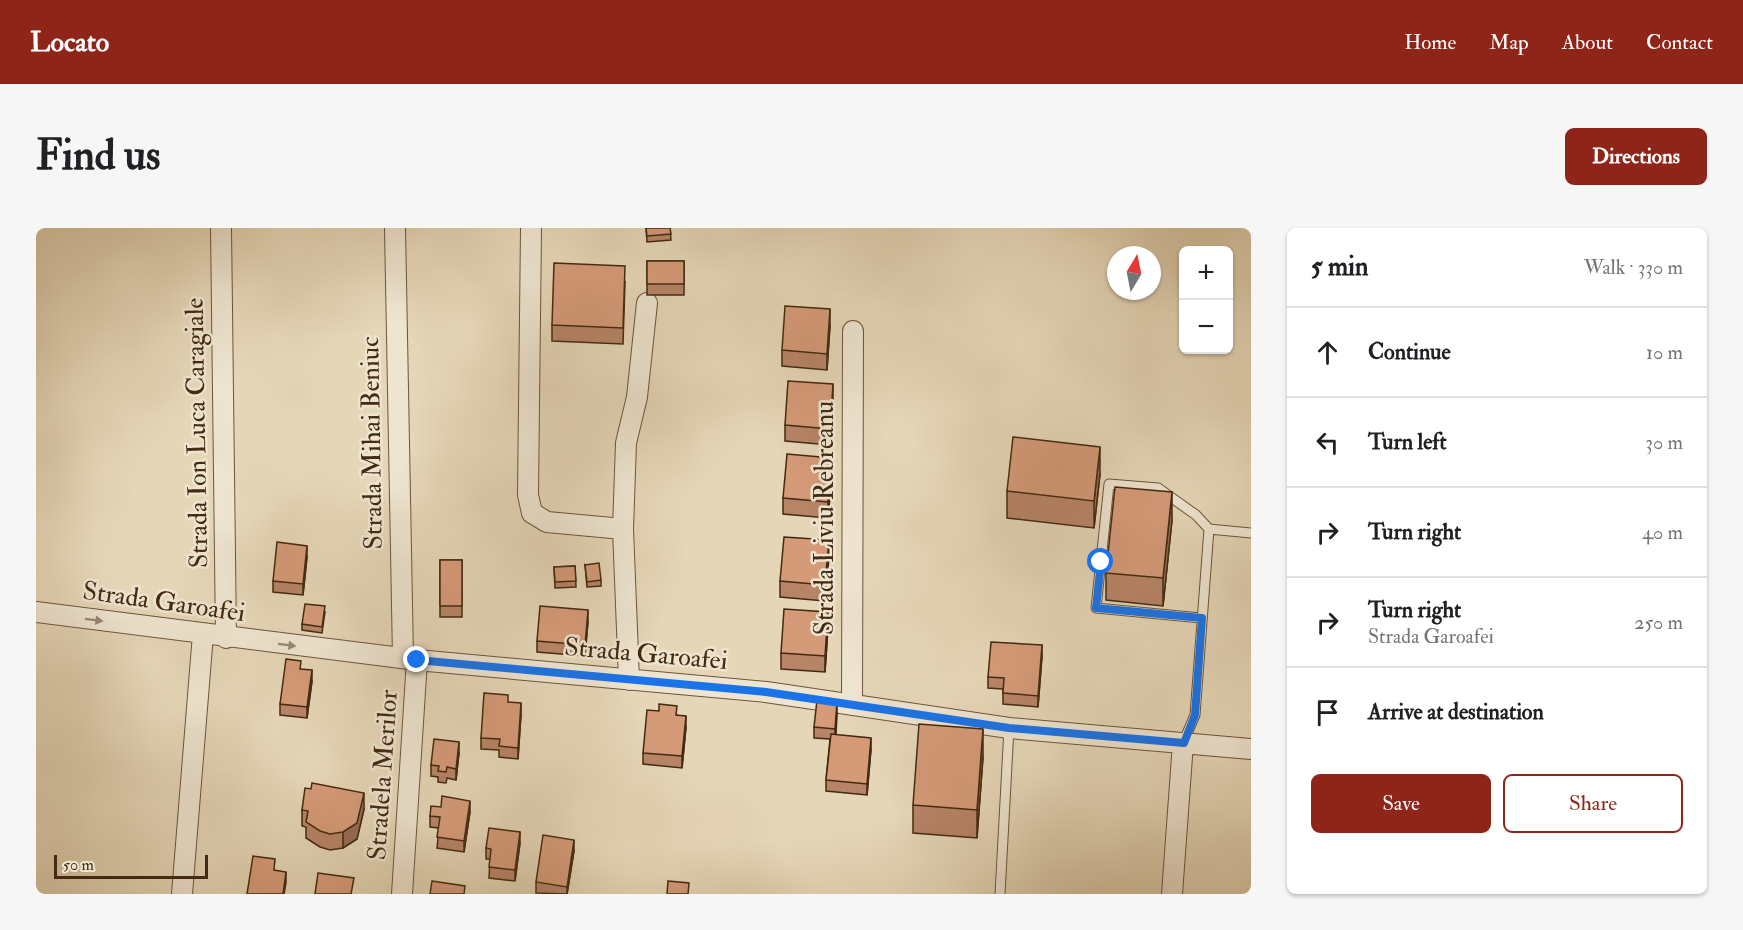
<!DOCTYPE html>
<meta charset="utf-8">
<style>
body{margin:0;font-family:"IM FELL Double Pica",serif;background:#f6f6f6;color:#202124}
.controls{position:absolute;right:18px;top:18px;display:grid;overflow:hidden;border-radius:9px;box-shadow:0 2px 4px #0004}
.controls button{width:54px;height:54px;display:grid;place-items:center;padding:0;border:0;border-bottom:2px solid #e0e0e0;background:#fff;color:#202124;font:30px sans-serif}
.compass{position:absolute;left:1071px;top:18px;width:54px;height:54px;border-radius:50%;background:#fff;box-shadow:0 2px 4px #0004;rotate:10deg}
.scale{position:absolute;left:18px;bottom:15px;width:154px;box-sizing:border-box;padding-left:6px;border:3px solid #432a10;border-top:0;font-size:16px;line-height:21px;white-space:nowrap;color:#432a10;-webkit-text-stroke:4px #eee4d0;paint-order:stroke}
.stop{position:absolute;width:18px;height:18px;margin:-14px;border:4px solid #1a73e8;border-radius:50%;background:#fff}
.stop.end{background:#1a73e8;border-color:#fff;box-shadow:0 2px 6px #0008}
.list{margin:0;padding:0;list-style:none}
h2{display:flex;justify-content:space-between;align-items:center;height:78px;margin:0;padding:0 24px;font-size:26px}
h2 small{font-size:20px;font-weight:400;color:#757577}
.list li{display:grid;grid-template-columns:39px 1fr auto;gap:18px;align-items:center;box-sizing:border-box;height:90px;padding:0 24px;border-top:2px solid #e0e0e0}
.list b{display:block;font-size:22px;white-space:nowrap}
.list p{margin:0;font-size:20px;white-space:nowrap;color:#757577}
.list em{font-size:20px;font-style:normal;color:#757577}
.actions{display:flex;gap:12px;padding:18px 24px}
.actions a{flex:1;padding:14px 0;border:2px solid #8f2418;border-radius:9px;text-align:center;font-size:21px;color:#8f2418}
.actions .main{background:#8f2418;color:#fff}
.icon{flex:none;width:33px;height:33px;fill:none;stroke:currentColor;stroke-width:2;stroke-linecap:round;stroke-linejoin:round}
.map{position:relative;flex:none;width:1215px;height:666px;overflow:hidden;border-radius:9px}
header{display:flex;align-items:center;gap:36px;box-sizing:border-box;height:84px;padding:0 30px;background:#8f2418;color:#fff}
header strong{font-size:28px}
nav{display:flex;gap:33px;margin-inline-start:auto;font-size:21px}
.intro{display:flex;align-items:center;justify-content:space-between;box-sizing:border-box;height:144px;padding:0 36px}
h1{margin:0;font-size:42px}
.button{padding:15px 27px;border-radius:9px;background:#8f2418;color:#fff;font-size:21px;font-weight:700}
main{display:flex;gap:36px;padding:0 36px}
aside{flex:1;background:#fff;border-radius:9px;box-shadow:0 2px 4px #0004}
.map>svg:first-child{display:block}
</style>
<header>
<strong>Locato</strong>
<nav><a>Home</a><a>Map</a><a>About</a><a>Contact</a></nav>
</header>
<div class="intro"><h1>Find us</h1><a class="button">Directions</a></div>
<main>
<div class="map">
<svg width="1215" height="666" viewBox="0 0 1215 666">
<rect width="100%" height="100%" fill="#e5d6b7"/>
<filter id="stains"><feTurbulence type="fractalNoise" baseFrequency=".00333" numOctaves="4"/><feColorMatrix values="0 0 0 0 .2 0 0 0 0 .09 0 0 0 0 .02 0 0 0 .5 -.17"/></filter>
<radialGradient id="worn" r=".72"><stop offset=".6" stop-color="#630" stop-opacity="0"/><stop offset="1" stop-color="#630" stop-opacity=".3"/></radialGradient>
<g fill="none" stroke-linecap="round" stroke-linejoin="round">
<g stroke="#6c553a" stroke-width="11">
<path id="service" d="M1165,390L1060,380L1073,256L1122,260L1160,287L1173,301
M1147,515L1159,487L1173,301L1215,305
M964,666L973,500"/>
</g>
<g stroke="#6c553a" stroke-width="22">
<path id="minor" d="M185,0L190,410
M359,0L367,430
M495,0L492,267L496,285L511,294L587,301L593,452
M587,301L590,215L601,169L611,75
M0,384L381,432L730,464L973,500L1215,521
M816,476L817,103
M146,666L167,406
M366,666L381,432
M1136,666L1147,515"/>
</g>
<use href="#service" stroke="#eee4d0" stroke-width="9"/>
<use href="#minor" stroke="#eee4d0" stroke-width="20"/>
</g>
<path fill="#b78467" stroke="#432a10" stroke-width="1.5" d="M610,0H634L635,12L611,14Z
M611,33H648V67H611Z
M589,54L587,116L516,113V97Z
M794,97L791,142L746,138V122Z
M797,172L794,217L749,213V197Z
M796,246L792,290L747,286V270Z
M1064,246L1058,300L971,290V263Z
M1136,292L1127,378L1070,372V345Z
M793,328L789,373L744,369V353Z
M271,329L267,367L237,364V353Z
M404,332H426V389H404Z
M549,337L565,352V358L551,359Z
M539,338L540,359L519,360L518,339Z
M289,384L286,405L266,402V396Z
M552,393L549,428L501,424V413Z
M792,400L789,444L745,441V425Z
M1006,428L1002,479L967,476V461L952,460V449Z
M265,441L276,453L271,490L244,487V476Z
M472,474L485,486L482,531L463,529V522L445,521V510Z
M801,485L800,507L835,521L831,567L790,563V552L794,511L778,510V499Z
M641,487L650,499L646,540L607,536V525Z
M423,525L420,552L411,550L410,555L402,554V549L395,548V537Z
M947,529L941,610L877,605V577Z
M328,581L321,611L307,620L294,622L284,619L270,610V599L266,598V582Z
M434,584L428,624L401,620L403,600L394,599V588Z
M484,615L479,653L453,650L454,631H450V620Z
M538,623L531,666L500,665V654Z"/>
<path fill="#956c54" stroke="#432a10" stroke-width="1.5" d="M794,81V97L791,142V126Z
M797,156V172L794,217V201Z
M1064,219V246L1058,300V273Z
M796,230V246L792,290V274Z
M1136,264V292L1127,378V350Z
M793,312V328L789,373V357Z
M271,318V329L267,367V356Z
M552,382V393L549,428V417Z
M792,384V400L789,444V428Z
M1006,417V428L1002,479V468Z
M276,442V453L271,490V479Z
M801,474V485L799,512V501Z
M485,475V486L482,531V520Z
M650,488V499L646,540V528Z
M947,501V529L941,610V582Z
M835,510V521L831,567V556Z
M423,514V525L420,552V541Z
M328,565V581L321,611L307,620V604Z
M434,573V584L428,624V613Z
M484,604V615L479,653V642Z
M538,612V623L531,666V659Z
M250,644V655L248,666H247Z"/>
<path fill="#d59a78" stroke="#432a10" stroke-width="1.5" d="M610,0H634L635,6L611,8Z
M611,33H648V56H611Z
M518,35L589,38L587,100L516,97Z
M749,78L794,81L791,126L746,122Z
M752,153L797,156L794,201L749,197Z
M977,209L1064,219L1058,273L971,263Z
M751,226L796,230L792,274L747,270Z
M1079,259L1136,264L1127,350L1070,345Z
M748,309L793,312L789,357L744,353Z
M241,314L271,318L267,356L237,353Z
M404,332H426V378H404Z
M563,335L565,352L551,354L549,337Z
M539,338L540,353L519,354L518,339Z
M269,376L289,378L286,399L266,396Z
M504,378L552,382L549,417L501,413Z
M748,381L792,384L789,428L745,425Z
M955,414L1006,417L1002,468L967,465L968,450L952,449Z
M250,431L265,433L264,441L276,442L271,479L244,476Z
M448,465L472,467V474L485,475L482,520L463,518L464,511L445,510Z
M781,472L801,474L799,501L778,499Z
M623,476L641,478L640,487L650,488L646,528L607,525L611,482L623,483Z
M883,496L947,501L941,582L877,577Z
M795,506L835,510L831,556L790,552Z
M398,511L423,514L420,541L411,539L410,544L402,543L403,538L395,537Z
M276,555L328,565L321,595L307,604L294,606L284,603L270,594L272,583L266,582L269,560L275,561Z
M406,568L434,573L428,613L401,609L404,589L394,588L395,578L405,579Z
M453,600L484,604L479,642L453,639L455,621L450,620Z
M507,607L538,612L531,659L500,654Z
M217,628L239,631L238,642L250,644L247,666H211Z
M282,645L318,650L315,666H279Z
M396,653L429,658L428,666H394Z
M632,653L653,655L652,666H631Z"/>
<defs><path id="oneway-solid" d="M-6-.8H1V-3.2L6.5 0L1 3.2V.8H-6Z" transform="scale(1.5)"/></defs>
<g fill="#988770">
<use href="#oneway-solid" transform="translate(58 392) rotate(7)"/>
<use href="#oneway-solid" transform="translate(251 417) rotate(7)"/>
</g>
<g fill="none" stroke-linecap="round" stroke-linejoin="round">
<path stroke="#1a73e8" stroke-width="8" d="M381,432L730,464L973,500L1148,515L1159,487L1166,390L1060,380L1065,334"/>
</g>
<g text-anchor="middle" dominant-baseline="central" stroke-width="5" stroke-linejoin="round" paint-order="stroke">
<g font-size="26" fill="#432a10" stroke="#eee4d0">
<text transform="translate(161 205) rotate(-91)">Strada Ion Luca Caragiale</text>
<text transform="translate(336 215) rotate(-91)">Strada Mihai Beniuc</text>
<text transform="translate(789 290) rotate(-90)">Strada Liviu Rebreanu</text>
<text transform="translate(128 374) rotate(8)">Strada Garoafei</text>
<text transform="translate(610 426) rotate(5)">Strada Garoafei</text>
<text transform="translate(347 547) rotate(-86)">Stradela Merilor</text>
</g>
</g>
<rect width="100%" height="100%" filter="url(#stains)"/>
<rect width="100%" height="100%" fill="url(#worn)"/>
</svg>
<div class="controls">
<button>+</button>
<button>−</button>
</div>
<svg class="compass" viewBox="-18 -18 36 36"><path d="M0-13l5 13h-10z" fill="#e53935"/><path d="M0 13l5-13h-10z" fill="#757577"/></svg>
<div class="scale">50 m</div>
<div class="stop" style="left:1065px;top:334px"></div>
<div class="stop end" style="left:381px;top:432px"></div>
</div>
<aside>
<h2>5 min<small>Walk · 330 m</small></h2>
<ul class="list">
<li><svg class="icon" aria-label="ahead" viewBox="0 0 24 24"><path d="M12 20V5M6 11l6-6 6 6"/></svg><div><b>Continue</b></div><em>10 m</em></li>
<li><svg class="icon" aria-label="left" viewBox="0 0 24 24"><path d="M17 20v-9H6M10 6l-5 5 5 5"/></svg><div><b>Turn left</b></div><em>30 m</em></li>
<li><svg class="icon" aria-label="right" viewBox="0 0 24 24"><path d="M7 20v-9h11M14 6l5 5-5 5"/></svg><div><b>Turn right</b></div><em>40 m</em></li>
<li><svg class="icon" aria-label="right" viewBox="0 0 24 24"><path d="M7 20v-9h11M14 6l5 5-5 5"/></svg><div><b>Turn right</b><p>Strada Garoafei</p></div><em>250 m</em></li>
<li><svg class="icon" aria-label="arrive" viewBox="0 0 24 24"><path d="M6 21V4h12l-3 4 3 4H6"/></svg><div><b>Arrive at destination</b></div></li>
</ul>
<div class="actions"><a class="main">Save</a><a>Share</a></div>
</aside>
</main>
